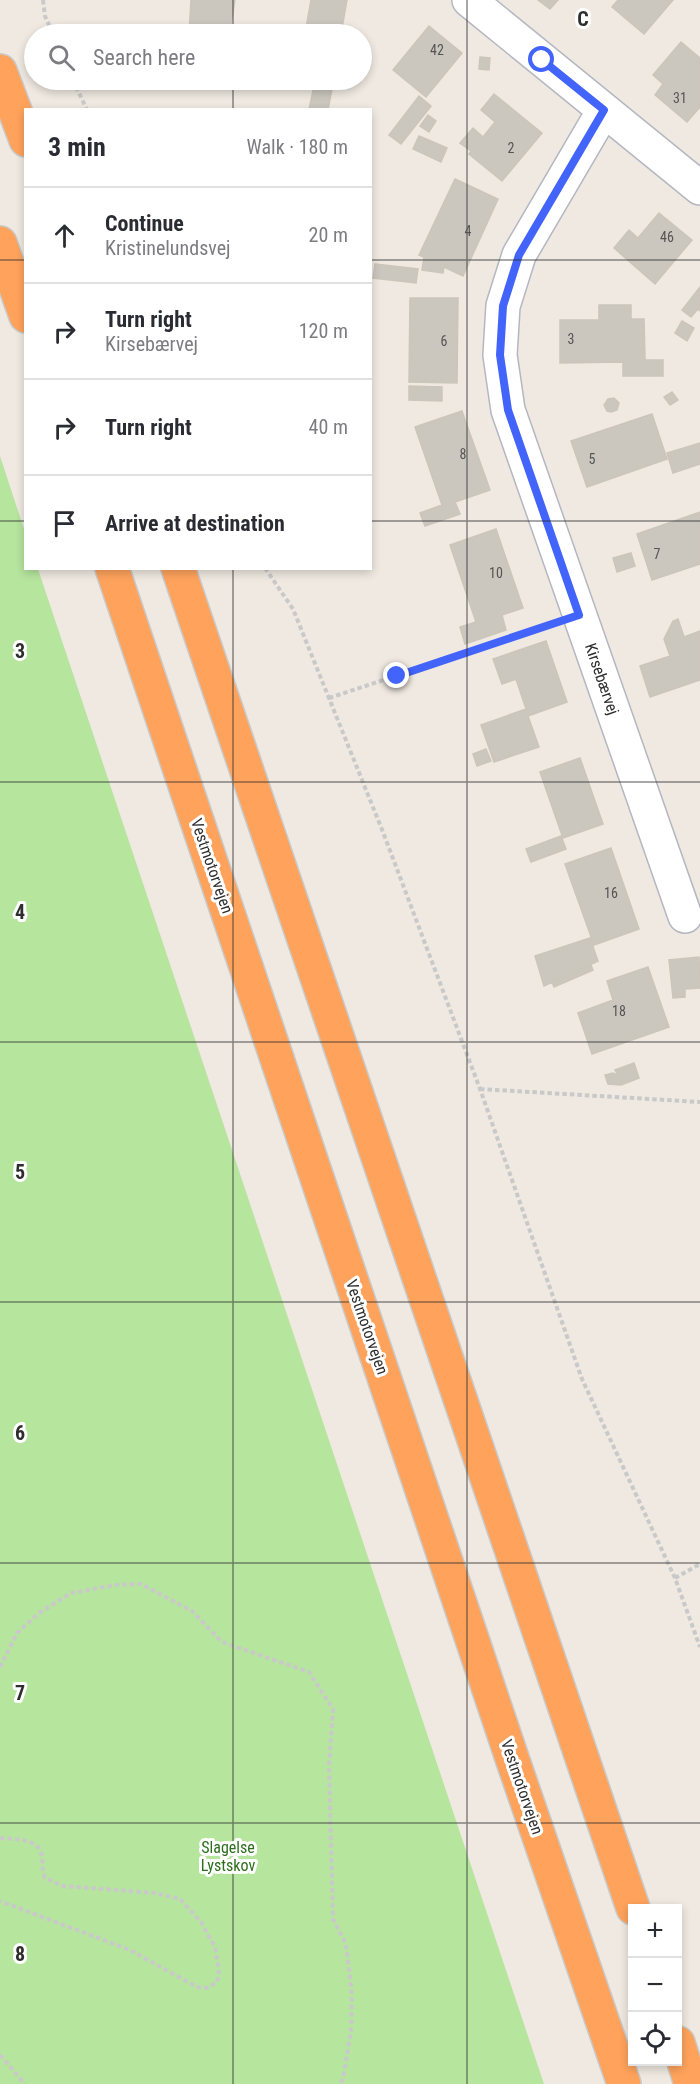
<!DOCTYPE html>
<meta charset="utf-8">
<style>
body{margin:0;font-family:"Roboto Condensed",sans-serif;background:#f2f2f3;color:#2b2b33}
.controls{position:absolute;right:18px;bottom:18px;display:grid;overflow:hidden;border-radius:0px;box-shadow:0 3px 9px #0003}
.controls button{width:54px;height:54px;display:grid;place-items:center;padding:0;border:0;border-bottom:2px solid #e1e1e2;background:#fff;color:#2b2b33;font:30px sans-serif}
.stop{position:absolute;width:18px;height:18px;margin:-14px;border:4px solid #4264fb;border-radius:50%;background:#fff}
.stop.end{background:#4264fb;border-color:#fff;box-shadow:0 2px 6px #0008}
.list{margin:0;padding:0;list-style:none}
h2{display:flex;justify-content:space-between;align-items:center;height:78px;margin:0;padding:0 24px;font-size:26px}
h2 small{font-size:20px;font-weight:400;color:#7c7c81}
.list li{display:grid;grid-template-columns:39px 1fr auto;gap:18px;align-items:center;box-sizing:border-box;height:96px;padding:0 24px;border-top:2px solid #e1e1e2}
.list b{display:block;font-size:22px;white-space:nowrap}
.list p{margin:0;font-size:20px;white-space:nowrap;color:#7c7c81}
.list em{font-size:20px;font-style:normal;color:#7c7c81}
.icon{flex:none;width:33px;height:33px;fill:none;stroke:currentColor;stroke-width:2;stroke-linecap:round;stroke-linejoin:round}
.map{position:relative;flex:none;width:700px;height:2084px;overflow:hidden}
.search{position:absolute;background:#fff;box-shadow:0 3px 9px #0003;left:24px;top:24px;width:348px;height:66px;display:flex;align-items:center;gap:15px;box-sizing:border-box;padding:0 21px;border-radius:33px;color:#7c7c81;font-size:22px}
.panel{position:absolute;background:#fff;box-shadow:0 3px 9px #0003;left:24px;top:108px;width:348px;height:462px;border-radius:0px}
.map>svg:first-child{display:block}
</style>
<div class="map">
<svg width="700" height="2084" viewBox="0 0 700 2084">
<rect width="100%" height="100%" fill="#efe9e1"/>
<path fill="#b6e59e" d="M0,456L25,532L26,568L38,569L544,2084H0Z"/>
<path fill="#cbc7bf" stroke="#cbc5ba" stroke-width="1.5" d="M191,0H235L231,24H229L228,34H189Z
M311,0H347L341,34H305Z
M538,0H558L550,9Z
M618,0H673L644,34L612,7Z
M429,26L462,53L426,97L393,70Z
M681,42L700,58V107L687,122L655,95L663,84L653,75Z
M480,57L490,58L489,70L479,69Z
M315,80L333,83L328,110H309Z
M494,94L542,133L502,181L469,154L471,151L460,143L473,128L483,137L495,122L481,110Z
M419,96L431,106L401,144L389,135Z
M428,115L436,121L429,132L420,126Z
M419,136L447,148L441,162L413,149Z
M455,179L498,199L463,276L444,267L443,273L422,270L424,257L419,255Z
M659,213L692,240L655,284L614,248L629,230L638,238Z
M375,264L418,269L416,283L373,278Z
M700,287V311L698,309L691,317L682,310Z
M410,298H458L457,383L409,382Z
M599,305H631V319H644L645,360H663V376H623V362L560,363V320H599Z
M682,321L694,328L687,341L675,333Z
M409,386L442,387V401L409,400Z
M672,392L678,400L670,405L664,397Z
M614,398L619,403L617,410L611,412L607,411L604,405L608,399Z
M462,411L490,490L455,502L460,514L425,526L420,513L442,505L415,427Z
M652,414L667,459L587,487L571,441Z
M700,443V464L673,473L667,453Z
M700,512V564L652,580L637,534Z
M496,529L523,608L502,615L506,630L465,644L460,627L476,622L450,545Z
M631,553L635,566L617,572L613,558Z
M678,619L684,637L700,631V680L650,697L640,666L670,656L664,639L673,621Z
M546,641L567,702L528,716L539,747L494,762L481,725L526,709L516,679L502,684L493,659Z
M486,749L491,761L477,766L473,754Z
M580,758L603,824L563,838L540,772Z
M561,836L566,849L531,862L526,849Z
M611,848L639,929L594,945L565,864Z
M590,938L598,961L544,986L535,956Z
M699,957L700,988L685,989V997L673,998L669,960Z
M591,965L593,970L554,987L552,982Z
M648,967L669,1027L592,1054L578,1013L613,1000L607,981Z
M634,1063L639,1078L621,1085L608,1084L605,1075L613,1073L618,1076L615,1070Z"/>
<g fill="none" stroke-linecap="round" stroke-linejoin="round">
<g stroke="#b4b7c1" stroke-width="36">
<path id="street" d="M469,0L700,188
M604,110L519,255L503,306L500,355L508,410L685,916"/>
</g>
<g stroke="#c9c9c9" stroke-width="36">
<path id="highway" d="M0,71L26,140
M0,243L26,316
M112,568L513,1761L624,2084
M178,568L633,1908
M678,2043L691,2084"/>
</g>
<path stroke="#c9c9c9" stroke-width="4" stroke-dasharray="4.5 3" stroke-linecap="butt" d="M43,0L45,16L53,34
M73,80L87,110
M265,568L293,609L383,832L480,1089L582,1379L675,1578L700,1647
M329,698L550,625
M480,1089L700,1102
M675,1578L700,1564
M0,1667L17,1633L39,1613L71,1593L116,1585L141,1584L192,1611L222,1642L309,1672L333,1709L329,1766L333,1919L346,1944L352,1995L351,2031L343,2079L340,2084
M0,1838C12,1839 37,1838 41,1853C44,1860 41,1868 45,1878L63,1886L155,1893L180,1899L201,1922L215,1947L219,1970L217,1982L207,1988L197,1987L130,1950L0,1901
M0,2055L25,2084"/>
<use href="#street" stroke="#fff" stroke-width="33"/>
<use href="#highway" stroke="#ffa35c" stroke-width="33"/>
</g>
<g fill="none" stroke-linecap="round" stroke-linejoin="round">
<path stroke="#4264fb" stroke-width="8" d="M397,676L579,615L508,410L500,355L503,306L519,255L604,110L542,60"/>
</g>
<path fill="none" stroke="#2e2e2e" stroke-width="1.5" stroke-opacity="0.55" d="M233,0V34M467,0V2084M233,80V110M0,260H26M370,260H700M0,521H26M370,521H700M233,568V2084M0,782H700M0,1042H700M0,1302H700M0,1563H700M0,1823H700"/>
<g text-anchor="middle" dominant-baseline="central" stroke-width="6" stroke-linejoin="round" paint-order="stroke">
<g font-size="14" fill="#555452">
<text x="437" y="50">42</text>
<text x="680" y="98">31</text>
<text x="511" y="148">2</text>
<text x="468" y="231">4</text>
<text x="667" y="237">46</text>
<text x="571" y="339">3</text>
<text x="444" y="341">6</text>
<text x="463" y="454">8</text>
<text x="592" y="459">5</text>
<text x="657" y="554">7</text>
<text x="496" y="573">10</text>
<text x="611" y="893">16</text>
<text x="619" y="1011">18</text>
</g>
<g font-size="16" fill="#2e2e2e" stroke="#fff">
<text transform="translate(602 679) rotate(71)">Kirsebærvej</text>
<text transform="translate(212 866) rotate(71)">Vestmotorvejen</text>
<text transform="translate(367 1327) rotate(71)">Vestmotorvejen</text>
<text transform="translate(522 1787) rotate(71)">Vestmotorvejen</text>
</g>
<g font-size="16" fill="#2c6e1b" stroke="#fff">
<text x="228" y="1847">Slagelse<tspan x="228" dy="18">Lystskov</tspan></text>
</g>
</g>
<g font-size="20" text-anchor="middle" font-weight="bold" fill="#2e2e2e" stroke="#fff" stroke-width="6" stroke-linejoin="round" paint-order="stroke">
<text x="583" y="26">C</text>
<text x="20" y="658">3</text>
<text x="20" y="919">4</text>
<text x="20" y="1179">5</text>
<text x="20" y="1440">6</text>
<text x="20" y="1700">7</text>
<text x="20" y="1961">8</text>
</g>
</svg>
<div class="controls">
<button>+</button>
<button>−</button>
<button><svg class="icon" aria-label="locate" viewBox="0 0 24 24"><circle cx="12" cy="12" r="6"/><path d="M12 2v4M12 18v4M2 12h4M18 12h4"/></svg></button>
</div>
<div class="stop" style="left:542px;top:60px"></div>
<div class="stop end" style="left:397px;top:676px"></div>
<div class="search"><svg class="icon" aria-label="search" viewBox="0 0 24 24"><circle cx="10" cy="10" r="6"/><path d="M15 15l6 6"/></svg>Search here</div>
<section class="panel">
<h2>3 min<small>Walk · 180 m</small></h2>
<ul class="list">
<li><svg class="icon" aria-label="ahead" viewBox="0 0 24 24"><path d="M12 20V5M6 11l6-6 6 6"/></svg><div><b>Continue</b><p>Kristinelundsvej</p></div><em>20 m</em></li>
<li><svg class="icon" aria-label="right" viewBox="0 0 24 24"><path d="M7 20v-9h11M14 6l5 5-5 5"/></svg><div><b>Turn right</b><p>Kirsebærvej</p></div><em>120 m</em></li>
<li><svg class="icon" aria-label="right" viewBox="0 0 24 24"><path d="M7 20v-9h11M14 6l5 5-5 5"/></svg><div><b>Turn right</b></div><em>40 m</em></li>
<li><svg class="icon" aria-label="arrive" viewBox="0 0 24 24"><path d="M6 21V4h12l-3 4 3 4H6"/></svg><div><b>Arrive at destination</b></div></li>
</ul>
</section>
</div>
